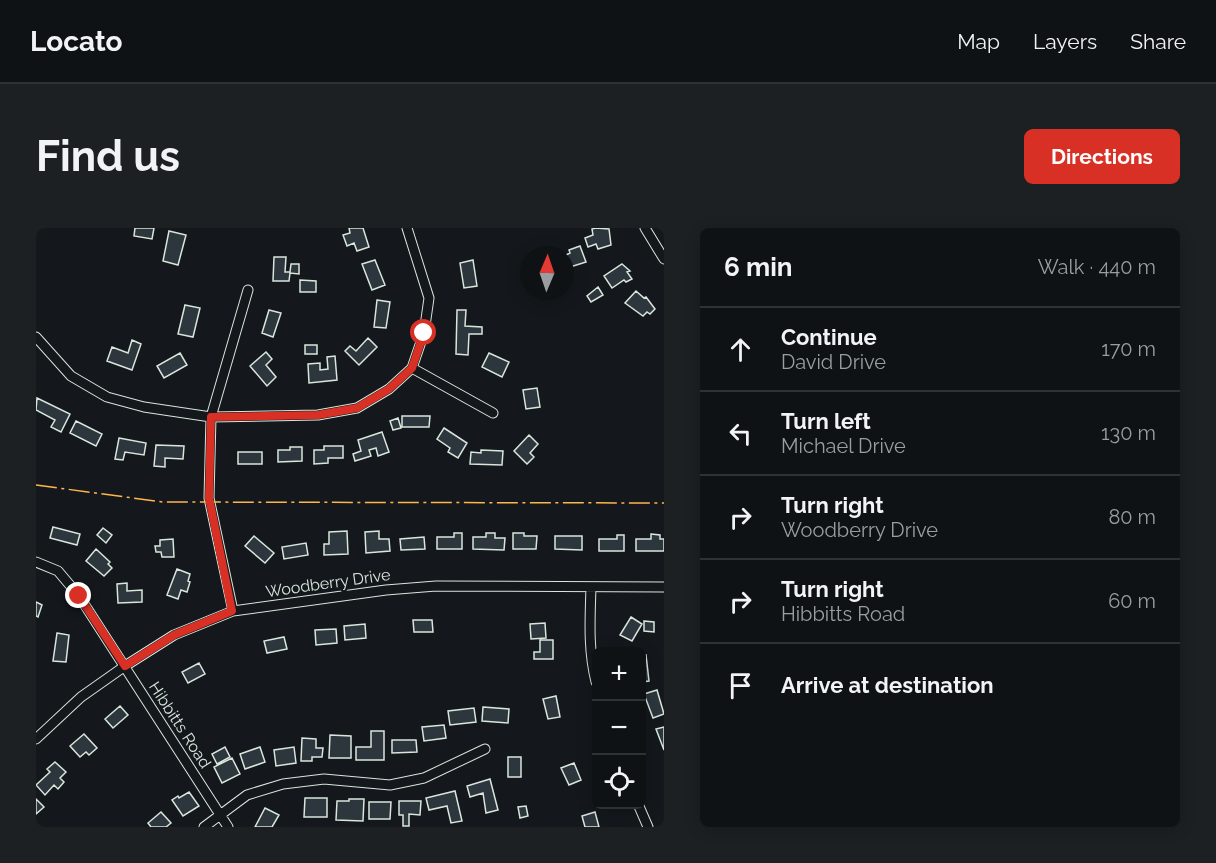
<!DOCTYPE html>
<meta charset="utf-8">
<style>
body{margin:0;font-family:Raleway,sans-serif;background:#1d2022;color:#f1f3f6}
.controls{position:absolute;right:18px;bottom:18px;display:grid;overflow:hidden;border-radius:9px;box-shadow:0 3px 15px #0003}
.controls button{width:54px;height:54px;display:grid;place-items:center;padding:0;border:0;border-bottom:2px solid #2f3234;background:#0f1215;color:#f1f3f6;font:30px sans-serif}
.compass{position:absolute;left:484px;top:18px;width:54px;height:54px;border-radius:50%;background:#0f1215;box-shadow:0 3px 15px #0003;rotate:2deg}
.stop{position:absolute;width:18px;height:18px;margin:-14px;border:4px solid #d93025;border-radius:50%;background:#fff}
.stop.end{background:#d93025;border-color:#fff;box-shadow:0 2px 6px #0008}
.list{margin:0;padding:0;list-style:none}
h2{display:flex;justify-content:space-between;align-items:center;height:78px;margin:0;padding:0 24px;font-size:26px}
h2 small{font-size:20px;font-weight:400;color:#9b9ea0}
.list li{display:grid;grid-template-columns:39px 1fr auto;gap:18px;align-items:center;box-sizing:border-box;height:84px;padding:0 24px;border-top:2px solid #2f3234}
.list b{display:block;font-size:22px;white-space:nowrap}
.list p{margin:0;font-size:20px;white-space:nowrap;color:#9b9ea0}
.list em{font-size:20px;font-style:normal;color:#9b9ea0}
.icon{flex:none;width:33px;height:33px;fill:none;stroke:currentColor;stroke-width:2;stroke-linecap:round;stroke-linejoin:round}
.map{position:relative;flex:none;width:628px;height:599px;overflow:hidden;border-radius:9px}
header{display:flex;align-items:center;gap:36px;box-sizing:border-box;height:84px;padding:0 30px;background:#0f1215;border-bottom:2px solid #2f3234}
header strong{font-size:28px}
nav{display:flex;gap:33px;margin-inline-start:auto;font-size:21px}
.intro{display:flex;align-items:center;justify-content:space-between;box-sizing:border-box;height:144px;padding:0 36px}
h1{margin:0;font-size:42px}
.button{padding:15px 27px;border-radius:9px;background:#d93025;color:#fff;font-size:21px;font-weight:700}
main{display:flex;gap:36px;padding:0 36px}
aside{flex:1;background:#0f1215;border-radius:9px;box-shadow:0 3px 15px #0003}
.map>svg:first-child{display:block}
</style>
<header>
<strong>Locato</strong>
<nav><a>Map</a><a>Layers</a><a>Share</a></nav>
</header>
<div class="intro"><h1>Find us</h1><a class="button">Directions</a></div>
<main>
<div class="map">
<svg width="628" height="599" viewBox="0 0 628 599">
<rect width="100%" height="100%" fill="#14181c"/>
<path fill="#2c363c" stroke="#d8e6dc" stroke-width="1.5" d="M99,0H118L116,11L98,8Z
M313,0H327L333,19L321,23L318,15L311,18L307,7L314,5Z
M560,0L573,1L575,17L562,21L560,16L552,19L549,10L557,7L556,1Z
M133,3L150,7L142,37L127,33Z
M544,18L550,34L534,39L530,27L534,25L533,22Z
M238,29H250L249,44H254L255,36H263V46L254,45L253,53H237Z
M339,32L349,57L336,62L326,36Z
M437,32L441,58L428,60L424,35Z
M586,36L594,43L591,44L596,51L590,54L588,52L576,60L568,48Z
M264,52L280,53V64H264Z
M562,59L567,67L555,74L551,68Z
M600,63L608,70L610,69L619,81L614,86L611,84L607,88L589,75Z
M341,72L354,74L350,100L338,99Z
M149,77L164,80L157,109L142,106Z
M233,82L245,85L237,109L226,105Z
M421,82H430L429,98L446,99V106H433L432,127L420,126Z
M332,110L341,119L323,137L309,123L314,118L320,123Z
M96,112L105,116L96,142L71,133L76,119L92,125Z
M269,117H281V126H269Z
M230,124L236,131L230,137L240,149L231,158L214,138Z
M144,125L151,137L128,150L121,138Z
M453,125L473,134L466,149L446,139Z
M299,128L301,152L273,155L272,136L284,135V142L292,141L291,129Z
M501,160L504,179L490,181L487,162Z
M1,170L34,186L25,204L15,199L19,192L0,182Z
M366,188H394L393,199H366Z
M362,190L365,200L357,202L354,193Z
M40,193L66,206L60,218L34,205Z
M408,200L431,215L422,230L412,224L414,220L401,211Z
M346,204L353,224L342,228L340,220L333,222L335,228L319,233L317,226L325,223L322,212Z
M493,207L502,216L494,225L498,229L491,236L478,223Z
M83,210L110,215L108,227L89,224L87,232L79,231Z
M120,217L148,218L147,231L129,230V239L118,238Z
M288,218H307V230H292V235L278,236V222H288Z
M254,219H266V233L242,234V222H254Z
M445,222L467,223L466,237L434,236L435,224L445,225Z
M202,224H226V236H202Z
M17,299L44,306L41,317L14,310Z
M67,300L76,307L70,315L61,307Z
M311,303L312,326L288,327V316H293V304Z
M343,303V311H353L354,323L330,325L329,304Z
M418,305H426V321H401V309H418Z
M450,305H459V310H469L468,322L437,321V309H450Z
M477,305H488V308H501L500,321H477Z
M615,306L624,307V311H628V323H600V311H615Z
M581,307H588V323H563V311H581Z
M218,308L238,325L229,335L209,318Z
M519,308H546V322L519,321Z
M388,309L389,321L365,322L364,311Z
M137,311L138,329H126L125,324H120L119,318H124V312Z
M270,315L272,327L248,331L246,319Z
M60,321L74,334L72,336L76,340L68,348L50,333Z
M141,341L154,346L152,353L154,354L151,364L145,362L142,371L131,367Z
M91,355V363L106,362V374L82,375L81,356Z
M0,374L6,377L2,389L0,388Z
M595,389L606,396L596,413L584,407Z
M377,392H396L397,404H378Z
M608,393L618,394V404L608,403Z
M509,395L510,410L495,411L494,396Z
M329,396L330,410L309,412L308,398Z
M300,401L301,415L280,417L279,402Z
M21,405L33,407L30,434L17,433Z
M248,409L251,421L231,425L228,413Z
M504,412H517V431H498V424H504Z
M610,427L613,453L606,454V428Z
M163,435L169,446L152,455L146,444Z
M621,462L628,486L617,490L608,466Z
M520,468L524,489L512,491L507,471Z
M84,478L92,487L77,500L69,491Z
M447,479L473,481L472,495L446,493Z
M438,480L440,494L414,497L412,483Z
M408,497L410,510L388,513L386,499Z
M628,499V522L620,501Z
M335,503H348V532H320V519H335Z
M48,506L61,520L53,527L50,524L44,529L34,518Z
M294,507L315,508V530H293Z
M266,510L280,511V520H287L286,529H276V533H265Z
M356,512H380L381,524L356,525Z
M189,519L194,529L181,536L176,526Z
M224,519L229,534L209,541L204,526Z
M258,519L260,535L240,538L238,522Z
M472,529H485V549H472Z
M196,530L204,546L186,555L178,539Z
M19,534L30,544L24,550L28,554L22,561L18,557L9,567L0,557L14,544L11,541Z
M538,535L545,552L533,557L525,540Z
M454,551L462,582L450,585L447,565L434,569L431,558Z
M419,563L426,593L415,595L411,578L393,582L390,570Z
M153,564L163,578L147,588L136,572L142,568L143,570Z
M269,570H291V589H268Z
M0,571L8,579L0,586Z
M313,571H328L327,593L300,592L301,573H313Z
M363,573H385L384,587L373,586V598H367V587H363Z
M333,574H355L354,591H333Z
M490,578L492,588L484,590L482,579Z
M229,580L243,587L236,599H219Z
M125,584L135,595L130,599H115L112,595Z
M559,584L563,599H549L546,588Z"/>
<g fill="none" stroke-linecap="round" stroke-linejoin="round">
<g stroke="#d8e6dc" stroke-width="11">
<path id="minor" d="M609,0L628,31
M0,109L35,148L71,169L108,179L175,189L282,187L321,180L353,161L376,140L388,105L393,70L371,0
M376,140L457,185
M0,334L22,343L43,368L192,599
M555,359C554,391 552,422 560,454
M197,383L173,270L175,189L212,62
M0,511L45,469L89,438L138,407L197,383L350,362L400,358L628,359
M602,576L612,599
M168,599L211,567L247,556L288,551L354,557L388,550L449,521"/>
</g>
<use href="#minor" stroke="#14181c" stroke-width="9"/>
<path stroke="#ffb74d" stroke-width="1.5" stroke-dasharray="21 4.5 3 4.5" stroke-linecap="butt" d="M0,257L127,274L628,275"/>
</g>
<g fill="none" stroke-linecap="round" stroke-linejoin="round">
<path stroke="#d93025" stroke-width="8" d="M43,368L89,438L138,407L196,383L173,270L175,189L282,187L321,180L353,161L376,140L388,105"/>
</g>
<g text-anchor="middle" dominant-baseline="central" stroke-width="4.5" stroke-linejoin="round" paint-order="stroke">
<g font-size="16" fill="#d8e6dc" stroke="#14181c">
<text transform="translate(292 355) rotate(-8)">Woodberry Drive</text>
<text transform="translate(144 497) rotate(57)">Hibbitts Road</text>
</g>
</g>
</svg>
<div class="controls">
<button>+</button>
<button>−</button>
<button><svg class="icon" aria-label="locate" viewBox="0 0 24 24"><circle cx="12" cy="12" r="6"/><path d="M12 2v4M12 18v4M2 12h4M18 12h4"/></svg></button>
</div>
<svg class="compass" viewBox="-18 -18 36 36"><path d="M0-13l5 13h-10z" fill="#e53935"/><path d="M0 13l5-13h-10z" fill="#9b9ea0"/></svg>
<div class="stop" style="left:388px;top:105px"></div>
<div class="stop end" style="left:43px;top:368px"></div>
</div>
<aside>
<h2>6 min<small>Walk · 440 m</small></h2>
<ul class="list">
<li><svg class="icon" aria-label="ahead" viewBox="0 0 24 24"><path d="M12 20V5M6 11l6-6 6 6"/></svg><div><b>Continue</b><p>David Drive</p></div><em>170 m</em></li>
<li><svg class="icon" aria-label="left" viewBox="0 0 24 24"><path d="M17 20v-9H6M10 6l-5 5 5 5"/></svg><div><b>Turn left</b><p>Michael Drive</p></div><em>130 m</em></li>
<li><svg class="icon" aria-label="right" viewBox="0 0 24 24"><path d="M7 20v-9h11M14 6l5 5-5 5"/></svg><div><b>Turn right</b><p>Woodberry Drive</p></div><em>80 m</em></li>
<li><svg class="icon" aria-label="right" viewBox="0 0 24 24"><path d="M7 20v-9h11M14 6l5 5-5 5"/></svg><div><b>Turn right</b><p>Hibbitts Road</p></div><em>60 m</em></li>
<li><svg class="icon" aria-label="arrive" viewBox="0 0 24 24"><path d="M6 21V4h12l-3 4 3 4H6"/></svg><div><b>Arrive at destination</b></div></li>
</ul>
</aside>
</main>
